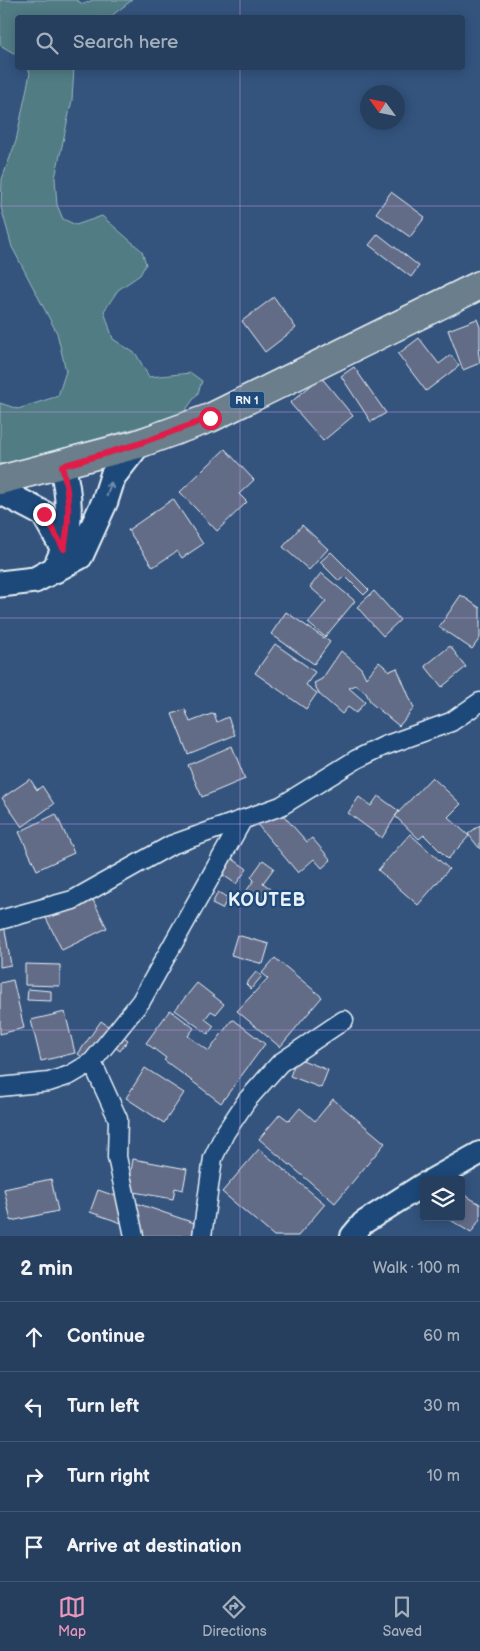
<!DOCTYPE html>
<meta charset="utf-8">
<style>
body{margin:0;font-family:"Balsamiq Sans",sans-serif;background:#334a67;color:#f1f3f6}
.controls{position:absolute;right:15px;bottom:15px;display:grid;overflow:hidden;border-radius:5px;box-shadow:0 2px 12px #0003}
.controls button{width:45px;height:45px;display:grid;place-items:center;padding:0;border:0;border-bottom:1px solid #435873;background:#273f5e;color:#f1f3f6;font:25px sans-serif}
.compass{position:absolute;left:360px;top:85px;width:45px;height:45px;border-radius:50%;background:#273f5e;box-shadow:0 2px 12px #0003;rotate:303deg}
.stop{position:absolute;width:15px;height:15px;margin:-11px;border:4px solid #e11d48;border-radius:50%;background:#fff}
.stop.end{background:#e11d48;border-color:#fff;box-shadow:0 1px 5px #0008}
.list{margin:0;padding:0;list-style:none}
h2{display:flex;justify-content:space-between;align-items:center;height:65px;margin:0;padding:0 20px;font-size:21px}
h2 small{font-size:16px;font-weight:400;color:#a4afbc}
.list li{display:grid;grid-template-columns:32px 1fr auto;gap:15px;align-items:center;box-sizing:border-box;height:70px;padding:0 20px;border-top:1px solid #435873}
.list b{display:block;font-size:19px;white-space:nowrap}
.list em{font-size:16px;font-style:normal;color:#a4afbc}
.icon{flex:none;width:28px;height:28px;fill:none;stroke:currentColor;stroke-width:2;stroke-linecap:round;stroke-linejoin:round}
.map{position:relative;flex:none;width:480px;height:1236px;overflow:hidden}
.search{position:absolute;background:#273f5e;box-shadow:0 2px 12px #0003;left:15px;right:15px;top:15px;height:55px;display:flex;align-items:center;gap:12px;box-sizing:border-box;padding:0 18px;border-radius:5px;color:#a4afbc;font-size:19px}
.sheet{height:345px;background:#273f5e}
nav{display:flex;justify-content:space-around;align-items:center;box-sizing:border-box;height:70px;border-top:1px solid #435873;background:#273f5e;font-size:14px;color:#a4afbc}
nav a{display:grid;justify-items:center;gap:2px}
nav .on{color:#e797bd}
.map>svg:first-child{display:block}
</style>
<div class="map">
<svg width="480" height="1236" viewBox="0 0 480 1236">
<rect width="100%" height="100%" fill="#34547e"/>
<filter id="ink" filterUnits="userSpaceOnUse"><feTurbulence type="fractalNoise" baseFrequency=".02" numOctaves="2"/><feDisplacementMap in="SourceGraphic" scale="10" xChannelSelector="R" yChannelSelector="G"/><feConvolveMatrix kernelMatrix="1 2 1 2 8 2 1 2 1" color-interpolation-filters="sRGB"/></filter>
<g filter="url(#ink)">
<path fill="#517c84" stroke="#9cb6be" d="M0,0H76L83,4L93,0H132L110,17L18,18L17,55L0,45Z
M28,68H74L72,100L55,178L57,205L63,219L76,225L102,216L142,251L146,264L140,275L118,290L104,311L113,339L136,354L149,377L191,373L202,381L198,393L182,415L15,462L0,464V403L18,409L58,396L66,371L57,333L12,247L1,207L2,179L16,141L30,73Z"/>
<path fill="#646c87" stroke="#e8f1f8" d="M391,192L425,217L410,237L376,213Z
M378,234L419,266L411,277L369,245Z
M274,297L296,328L265,352L242,321Z
M477,319L480,327V348L478,349L480,363L463,370L448,330Z
M419,338L439,364L451,355L459,366L426,391L398,354Z
M354,367L386,413L371,422L341,376Z
M321,377L353,416L323,441L290,403Z
M225,449L254,480L239,494L247,502L217,531L180,492Z
M173,499L203,544L182,558L177,551L153,567L128,530Z
M302,525L328,549L309,570L283,547Z
M331,552L369,590L364,595L345,576L339,581L320,562Z
M321,573L355,601L325,637L308,623L326,601L310,587Z
M374,591L400,620L383,636L357,607Z
M461,595L480,608V638L472,649L439,627Z
M286,612L330,642L314,664L271,634Z
M275,644L315,672L306,685L317,693L306,709L255,673Z
M450,646L466,667L442,687L425,666Z
M341,651L361,668L366,678L379,662L390,671L397,668L414,708L399,726L371,703L366,693L356,685L349,688L365,702L356,713L348,707L342,714L319,694L314,683L322,679Z
M185,709L190,722L214,713L217,722L228,717L235,735L188,754L172,714Z
M232,746L245,779L202,797L188,765Z
M432,777L461,804L448,817L469,836L448,859L424,835L419,839L395,816Z
M30,779L37,790L42,786L54,804L22,827L2,798Z
M378,796L399,811L382,838L348,813L359,797L371,806Z
M275,806L307,842L312,838L331,860L322,868L314,859L298,873L256,823Z
M56,814L74,853L37,870L19,832Z
M480,825V849L468,834Z
M410,834L449,869L418,905L378,870Z
M227,855L247,869L236,884L216,870Z
M263,860L274,868L263,883L271,889L260,904L245,893L254,880L251,877Z
M218,892L228,898L222,909L212,904Z
M47,895L53,907L67,901L72,910L93,900L107,928L62,950L37,900Z
M2,913L11,965L0,967V914Z
M237,935L269,944L263,964L231,955Z
M275,958L322,997L280,1047L237,1011L268,978L262,973Z
M25,964L60,965V986L25,985Z
M256,972L262,976L251,989L246,984Z
M13,980L24,1028L0,1034V983Z
M197,983L224,1004L216,1014L211,1011L205,1019L214,1026L208,1034L175,1010Z
M28,989L51,991V1001L27,1000Z
M170,1010L194,1028L188,1036L209,1051L231,1021L234,1020L265,1044L221,1103L164,1060L166,1058L146,1043Z
M65,1012L75,1053L41,1061L31,1020Z
M101,1021L128,1040L120,1051L111,1044L95,1066L78,1054Z
M297,1058L328,1070L321,1088L290,1076Z
M145,1068L184,1093L164,1123L126,1098Z
M333,1099L385,1143L335,1203L259,1139L280,1114L289,1121L300,1108L315,1121Z
M259,1149L325,1204L298,1236H274L222,1192Z
M133,1159L187,1169L183,1190L175,1188L173,1199L128,1191Z
M51,1179L58,1211L11,1221L4,1189Z
M98,1190L200,1225L196,1236H130L133,1227L90,1212Z
M461,1193L480,1204V1219L471,1233L446,1217H461Z"/>
<g fill="none" stroke-linecap="round" stroke-linejoin="round">
<g stroke="#e8f1f8" stroke-width="21">
<path id="minor" d="M0,920L73,900L171,845L281,806L357,759L384,746L451,722L480,702
M92,1062L118,1119L117,1157L134,1236
M0,1087L49,1082L70,1075L92,1062L141,1001L243,819
M202,1236L213,1158L225,1133L247,1100L280,1063L344,1020"/>
</g>
<g stroke="#e8f1f8" stroke-width="26">
<path id="tertiary" d="M432,1180L480,1153
M352,1236L363,1223L424,1184"/>
</g>
<g stroke="#e8f1f8" stroke-width="29">
<path id="secondary" d="M62,466C70,495 70,519 64,549
M0,491L44,514L64,549L55,570
M0,584L35,580L80,556L105,501L113,476L138,444"/>
</g>
<g stroke="#e8f1f8" stroke-width="31">
<path id="primary" d="M0,480L138,444L210,418L480,285"/>
</g>
<use href="#minor" stroke="#1f4a7a" stroke-width="18"/>
<use href="#tertiary" stroke="#1f4a7a" stroke-width="22"/>
<use href="#secondary" stroke="#1f4a7a" stroke-width="25"/>
<use href="#primary" stroke="#6b7e8b" stroke-width="28"/>
</g>
<defs><path id="oneway-shaft" d="M-6 0H5M1.5-3L5.5 0L1.5 3" fill="none" stroke-width="1.6" stroke-linecap="round" stroke-linejoin="round" transform="scale(1.25)"/></defs>
<use stroke="#6f8dac" href="#oneway-shaft" transform="translate(109 489) rotate(-72)"/>
</g>
<g fill="none" stroke-linecap="round" stroke-linejoin="round" filter="url(#ink)">
<path stroke="#e11d48" stroke-width="6" d="M44,514L64,549C70,519 70,495 62,466L138,444L210,418"/>
</g>
<path fill="none" stroke="#b798de" stroke-width="1" stroke-opacity="0.55" d="M240,0V18M240,68V1236M0,206H480M0,412H480M0,618H480M0,824H480M0,1030H480"/>
<g text-anchor="middle" dominant-baseline="central" stroke-width="4.5" stroke-linejoin="round" paint-order="stroke">
<rect fill="#1f4a7a" stroke="#acbfd2" stroke-width="1" x="229.5" y="391.5" width="35" height="17" rx="4"/>
<g font-size="11" font-weight="bold" fill="#e8f1f8">
<text x="247" y="400">RN 1</text>
</g>
<g font-size="18" font-weight="bold" letter-spacing="1" fill="#e8f1f8" stroke="#1f4a7a">
<text x="267" y="900">KOUTEB</text>
</g>
</g>
</svg>
<div class="controls">
<button><svg class="icon" aria-label="layers" viewBox="0 0 24 24"><path d="M12 4l9 5-9 5-9-5zM3 14l9 5 9-5"/></svg></button>
</div>
<svg class="compass" viewBox="-18 -18 36 36"><path d="M0-13l5 13h-10z" fill="#e53935"/><path d="M0 13l5-13h-10z" fill="#a4afbc"/></svg>
<div class="stop" style="left:210px;top:418px"></div>
<div class="stop end" style="left:44px;top:514px"></div>
<div class="search"><svg class="icon" aria-label="search" viewBox="0 0 24 24"><circle cx="10" cy="10" r="6"/><path d="M15 15l6 6"/></svg>Search here</div>
</div>
<section class="sheet">
<h2>2 min<small>Walk · 100 m</small></h2>
<ul class="list">
<li><svg class="icon" aria-label="ahead" viewBox="0 0 24 24"><path d="M12 20V5M6 11l6-6 6 6"/></svg><div><b>Continue</b></div><em>60 m</em></li>
<li><svg class="icon" aria-label="left" viewBox="0 0 24 24"><path d="M17 20v-9H6M10 6l-5 5 5 5"/></svg><div><b>Turn left</b></div><em>30 m</em></li>
<li><svg class="icon" aria-label="right" viewBox="0 0 24 24"><path d="M7 20v-9h11M14 6l5 5-5 5"/></svg><div><b>Turn right</b></div><em>10 m</em></li>
<li><svg class="icon" aria-label="arrive" viewBox="0 0 24 24"><path d="M6 21V4h12l-3 4 3 4H6"/></svg><div><b>Arrive at destination</b></div></li>
</ul>
</section>
<nav>
<a class="on"><svg class="icon" aria-label="map" viewBox="0 0 24 24"><path d="M3 6l6-2 6 2 6-2v14l-6 2-6-2-6 2zM9 4v14M15 6v14"/></svg>Map</a>
<a><svg class="icon" aria-label="directions" viewBox="0 0 24 24"><path d="M12 3l9 9-9 9-9-9zM9 14v-3h6M13 9l2 2-2 2"/></svg>Directions</a>
<a><svg class="icon" aria-label="saved" viewBox="0 0 24 24"><path d="M7 4h10v16l-5-4-5 4z"/></svg>Saved</a>
</nav>
